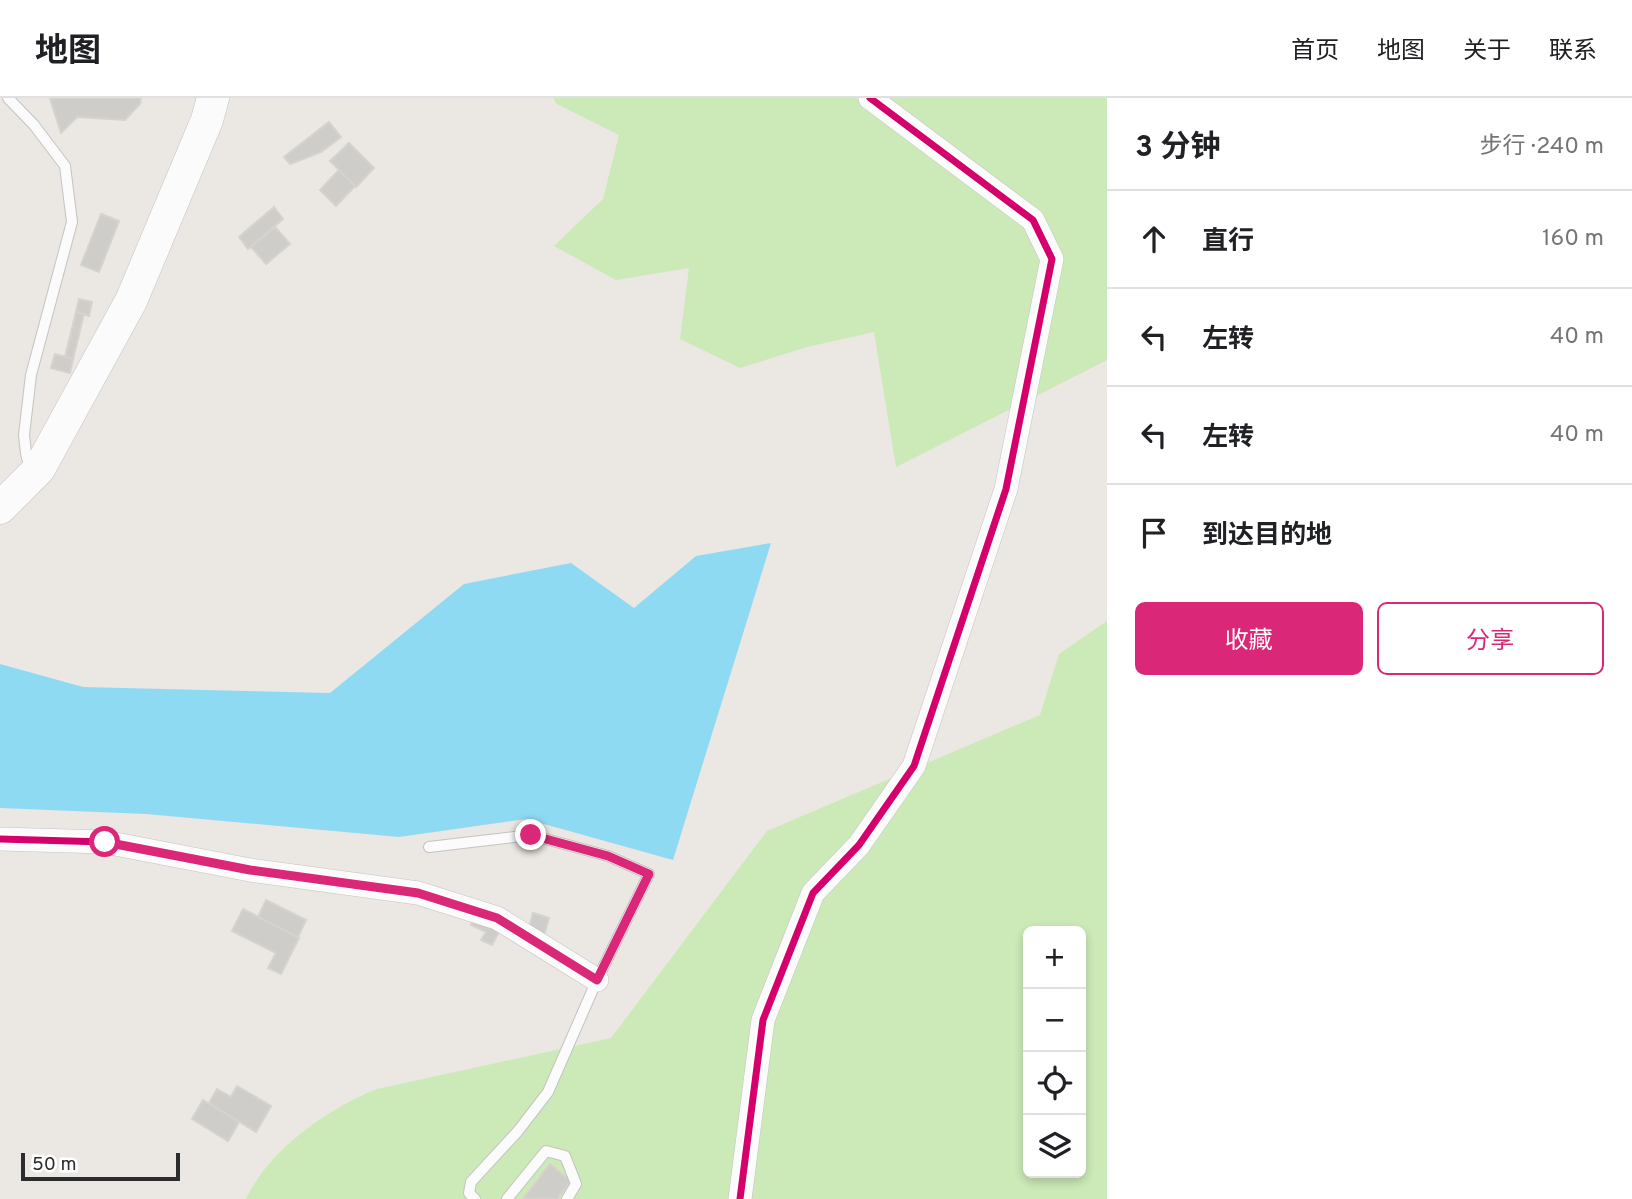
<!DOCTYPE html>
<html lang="zh">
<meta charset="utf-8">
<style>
body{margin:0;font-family:Overpass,"Noto Sans SC",sans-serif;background:#f2f2f2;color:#202124}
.controls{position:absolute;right:21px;bottom:21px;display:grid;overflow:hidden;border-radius:10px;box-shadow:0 4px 10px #0003}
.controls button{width:63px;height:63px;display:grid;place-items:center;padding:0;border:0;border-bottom:2px solid #e0e0e0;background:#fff;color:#202124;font:35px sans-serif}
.scale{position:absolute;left:21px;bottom:18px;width:159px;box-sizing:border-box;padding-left:7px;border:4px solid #2c2c2c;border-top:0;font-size:19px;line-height:24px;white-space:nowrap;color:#2c2c2c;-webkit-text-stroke:5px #fff;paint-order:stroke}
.stop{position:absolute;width:21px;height:21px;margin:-16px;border:5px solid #db2777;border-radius:50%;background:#fff}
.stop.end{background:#db2777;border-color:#fff;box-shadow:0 2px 7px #0008}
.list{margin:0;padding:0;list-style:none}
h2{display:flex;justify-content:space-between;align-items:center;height:91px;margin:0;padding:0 28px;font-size:30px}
h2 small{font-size:23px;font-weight:400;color:#757577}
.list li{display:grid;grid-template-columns:46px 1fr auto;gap:21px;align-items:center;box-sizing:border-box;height:98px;padding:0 28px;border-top:2px solid #e0e0e0}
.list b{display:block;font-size:26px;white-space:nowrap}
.list em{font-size:23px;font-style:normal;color:#757577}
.actions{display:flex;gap:14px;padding:21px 28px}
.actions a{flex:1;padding:16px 0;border:2px solid #db2777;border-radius:10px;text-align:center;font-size:24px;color:#db2777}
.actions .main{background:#db2777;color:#fff}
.icon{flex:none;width:38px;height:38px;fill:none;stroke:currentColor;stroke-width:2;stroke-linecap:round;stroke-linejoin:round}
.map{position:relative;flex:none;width:1107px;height:1101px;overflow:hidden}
header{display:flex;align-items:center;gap:42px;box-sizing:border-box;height:98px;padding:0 35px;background:#fff;border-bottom:2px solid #e0e0e0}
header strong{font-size:33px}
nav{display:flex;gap:38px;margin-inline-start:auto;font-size:24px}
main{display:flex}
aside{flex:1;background:#fff}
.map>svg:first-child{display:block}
</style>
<header>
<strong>地图</strong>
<nav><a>首页</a><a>地图</a><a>关于</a><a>联系</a></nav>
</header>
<main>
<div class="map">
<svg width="1107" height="1101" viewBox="0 0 1107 1101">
<rect width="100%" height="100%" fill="#ebe7e2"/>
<path fill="#cce9b8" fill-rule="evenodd" d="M553,0H1107V262L896,369L874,234L807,249L740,270L680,241L689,170L616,182L554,148L603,101L619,37L557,6Z
M1107,523V1101H246C269,1052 327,1011 377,991L611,940L767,733L1040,617L1059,556ZM1028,833H1081V1075H1028Z"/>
<path fill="#8fdaf3" d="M771,445L673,762L526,721L399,739L146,716L0,710V566L83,589L330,595L464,486L571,465L634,510L696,458Z"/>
<path fill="#cfcdc9" stroke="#d6d3ce" stroke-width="2" d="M50,0H141L140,6L125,22L77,19L61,35Z
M329,24L341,39L321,54L290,66L284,59Z
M349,45L374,70L356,89L330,63Z
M339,72L355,88L336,108L320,92Z
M274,109L283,121L248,151L239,139Z
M101,116L119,123L99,174L81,167Z
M275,129L290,146L266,166L251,149Z
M79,201L92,204L89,218L76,214Z
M76,214L84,216L73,261L65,259Z
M55,256L73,261L70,275L51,270Z
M266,802L306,822L298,839L258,819Z
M243,811L299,840L281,876L268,870L276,855L232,833Z
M533,815L549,820L543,841L527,837Z
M474,819L500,832L492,847L481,842L486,834L471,827Z
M237,988L271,1008L256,1034L209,1005L217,991L231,999Z
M203,1002L239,1024L228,1043L192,1021Z
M550,1066L571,1083L557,1101H523Z"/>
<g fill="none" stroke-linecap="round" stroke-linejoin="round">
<g stroke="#c4c3c3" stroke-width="12">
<path id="lane" d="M8,0L34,27L65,68L72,124L31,277L24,337L26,355L30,372
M429,749L531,737L608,758L649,776L597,882L548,994L518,1033L471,1084L469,1095L475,1101
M507,1101L546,1053L565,1058L576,1086L567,1101"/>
</g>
<g stroke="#c4c3c3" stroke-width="24">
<path id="street" d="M0,741L105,744L250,772L418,795L497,820L597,882
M740,1101L763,922L813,795L859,747L914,668L1006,391L1052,161L1033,122L870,0"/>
</g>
<g stroke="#c4c3c3" stroke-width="33">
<path id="secondary" d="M0,410L39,371L131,203L207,22L213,0"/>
</g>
<use href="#lane" stroke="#fcfbfb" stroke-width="10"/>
<use href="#street" stroke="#fcfbfb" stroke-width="23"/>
<use href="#secondary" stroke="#fcfbfb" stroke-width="32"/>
<g stroke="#fff" stroke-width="11">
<path id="cycleway" d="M0,741L105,744L250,772L418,795L497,820L597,882
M740,1101L763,922L813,795L859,747L914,668L1006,391L1052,161L1033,122L870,0"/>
</g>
<use href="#cycleway" stroke="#d6006c" stroke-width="7"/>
</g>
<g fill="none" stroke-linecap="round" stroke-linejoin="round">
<path stroke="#db2777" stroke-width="9" d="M105,744L250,772L418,795L497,820L597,882L649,776L608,758L531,737"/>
</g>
</svg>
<div class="controls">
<button>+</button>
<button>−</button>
<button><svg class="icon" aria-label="locate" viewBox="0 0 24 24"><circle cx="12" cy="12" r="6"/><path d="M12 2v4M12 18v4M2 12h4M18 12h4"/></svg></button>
<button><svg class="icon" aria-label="layers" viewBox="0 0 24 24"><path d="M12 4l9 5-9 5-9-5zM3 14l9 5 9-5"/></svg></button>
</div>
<div class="scale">50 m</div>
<div class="stop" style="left:105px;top:744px"></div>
<div class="stop end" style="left:531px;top:737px"></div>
</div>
<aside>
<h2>3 分钟<small>步行 · 240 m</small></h2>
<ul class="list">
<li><svg class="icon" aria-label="ahead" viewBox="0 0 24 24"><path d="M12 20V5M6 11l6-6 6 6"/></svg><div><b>直行</b></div><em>160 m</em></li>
<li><svg class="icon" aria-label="left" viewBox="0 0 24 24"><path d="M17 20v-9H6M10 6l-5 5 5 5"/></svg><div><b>左转</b></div><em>40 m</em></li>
<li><svg class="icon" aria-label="left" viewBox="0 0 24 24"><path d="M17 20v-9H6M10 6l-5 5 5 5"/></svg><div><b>左转</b></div><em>40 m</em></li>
<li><svg class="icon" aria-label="arrive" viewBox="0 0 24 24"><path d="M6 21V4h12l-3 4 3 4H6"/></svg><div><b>到达目的地</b></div></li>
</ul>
<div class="actions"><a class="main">收藏</a><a>分享</a></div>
</aside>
</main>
